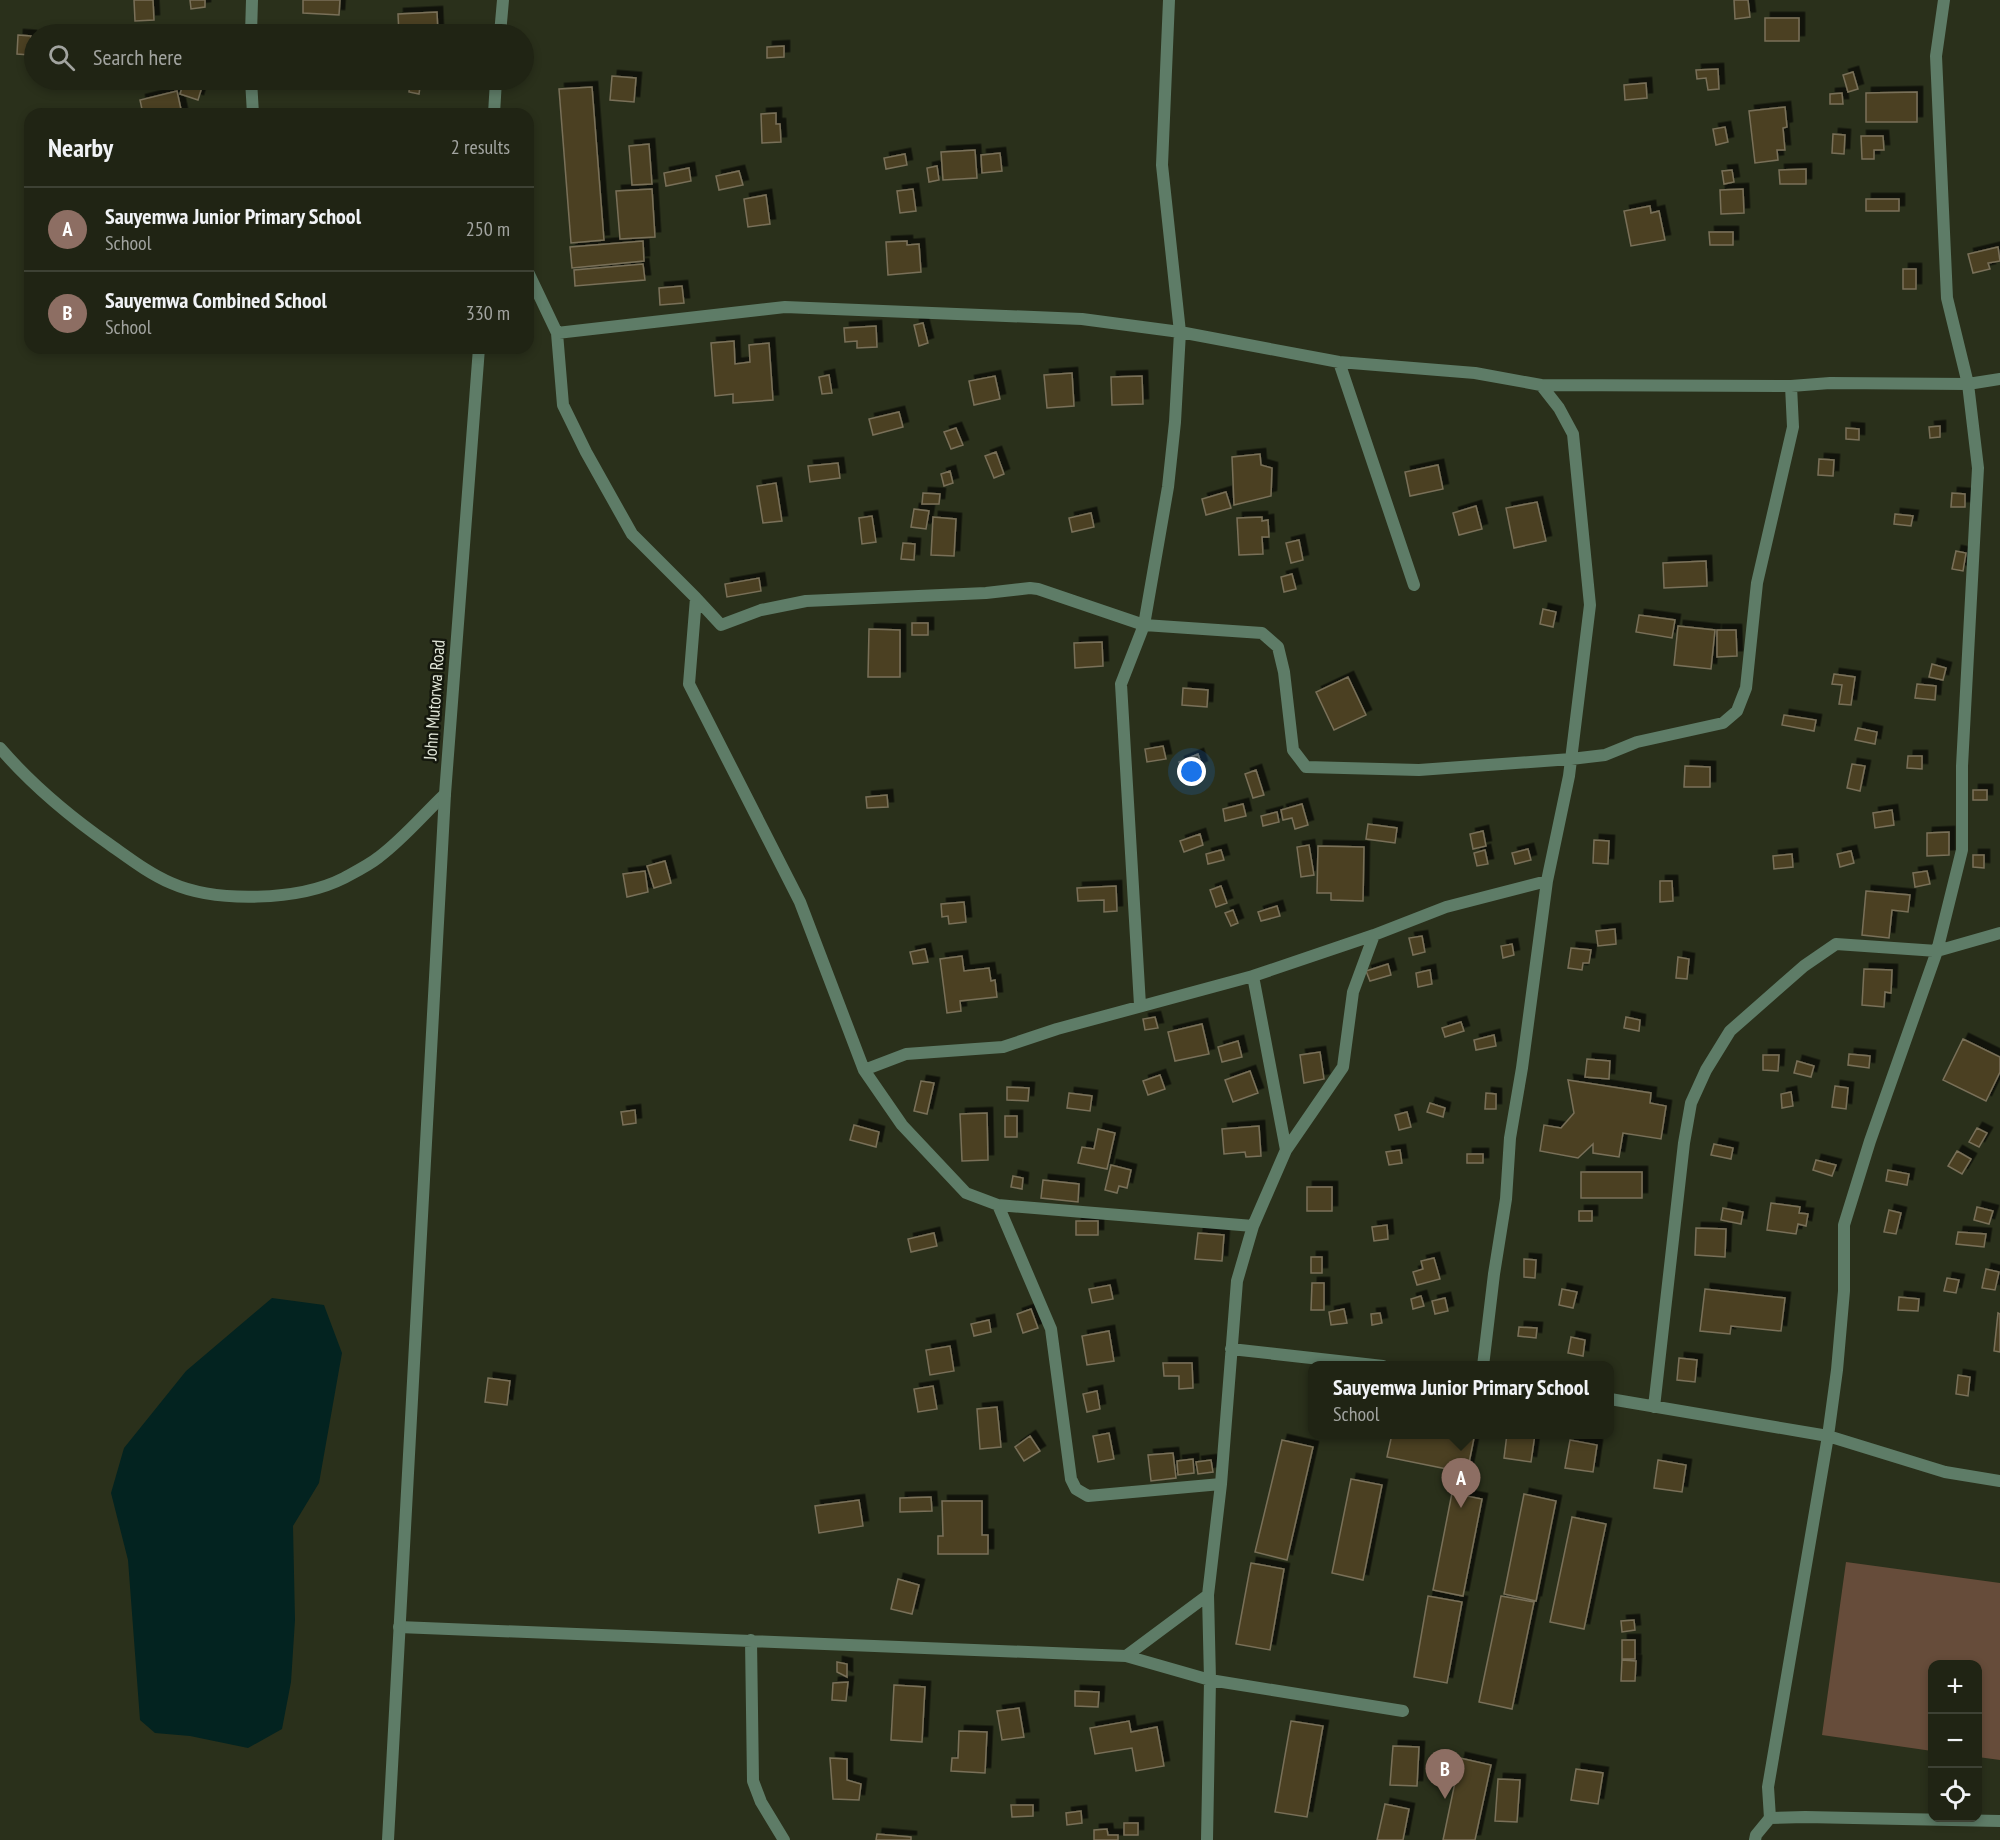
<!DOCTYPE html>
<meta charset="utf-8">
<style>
body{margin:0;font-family:"PT Sans Narrow",sans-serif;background:#2d3022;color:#f1f3f6}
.controls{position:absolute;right:18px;bottom:18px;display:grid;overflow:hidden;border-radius:12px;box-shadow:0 3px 9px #0003}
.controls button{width:54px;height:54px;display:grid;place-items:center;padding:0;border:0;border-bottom:2px solid #3d4134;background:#202414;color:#f1f3f6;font:30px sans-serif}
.you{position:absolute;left:1192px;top:772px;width:21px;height:21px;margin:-15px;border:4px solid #fff;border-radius:50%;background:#1a73e8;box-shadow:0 0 0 9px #1a73e833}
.badge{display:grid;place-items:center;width:39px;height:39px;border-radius:50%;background:#2563eb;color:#fff;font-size:20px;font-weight:700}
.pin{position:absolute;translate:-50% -50px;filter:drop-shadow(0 2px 3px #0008)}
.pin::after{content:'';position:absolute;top:32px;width:21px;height:18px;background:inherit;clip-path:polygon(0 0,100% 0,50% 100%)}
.popup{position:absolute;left:1308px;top:1361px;width:306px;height:78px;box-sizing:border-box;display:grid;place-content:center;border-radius:12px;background:#202414;filter:drop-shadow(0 2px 4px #0005);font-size:20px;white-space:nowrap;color:#a2a4a0}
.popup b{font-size:22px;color:#f1f3f6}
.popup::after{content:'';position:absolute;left:50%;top:100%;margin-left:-12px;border:12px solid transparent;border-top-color:#202414}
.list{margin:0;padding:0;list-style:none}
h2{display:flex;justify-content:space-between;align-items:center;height:78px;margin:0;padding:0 24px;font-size:26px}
h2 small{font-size:20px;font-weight:400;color:#a2a4a0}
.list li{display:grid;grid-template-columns:39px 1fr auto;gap:18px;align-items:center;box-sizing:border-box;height:84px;padding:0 24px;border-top:2px solid #3d4134}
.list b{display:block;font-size:22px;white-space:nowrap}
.list p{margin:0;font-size:20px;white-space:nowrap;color:#a2a4a0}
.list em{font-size:20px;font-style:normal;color:#a2a4a0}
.icon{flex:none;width:33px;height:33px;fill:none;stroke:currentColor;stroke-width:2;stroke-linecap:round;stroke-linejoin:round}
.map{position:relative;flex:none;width:2000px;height:1840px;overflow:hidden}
.search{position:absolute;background:#202414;box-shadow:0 3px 9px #0003;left:24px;top:24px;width:510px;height:66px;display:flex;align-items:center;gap:15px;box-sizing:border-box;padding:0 21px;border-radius:33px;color:#a2a4a0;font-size:22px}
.panel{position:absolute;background:#202414;box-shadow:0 3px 9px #0003;left:24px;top:108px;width:510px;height:246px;border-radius:18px}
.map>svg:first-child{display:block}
</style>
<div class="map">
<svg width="2000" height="1840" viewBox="0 0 2000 1840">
<defs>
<filter id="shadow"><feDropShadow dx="5.5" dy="-5.5" stdDeviation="0" flood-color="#0009"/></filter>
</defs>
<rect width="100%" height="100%" fill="#2a301b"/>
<path fill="#664c3a" d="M1846,1562L2000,1583V1760L1978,1757V1664H1932V1751L1822,1735Z"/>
<path fill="#032320" d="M272,1298L324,1305L342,1353L319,1483L293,1526L295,1620L291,1682L282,1729L248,1748L190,1736L155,1733L140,1720L128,1560L111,1493L124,1448L186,1371Z"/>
<path fill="#4c4124" stroke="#797059" stroke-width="1.5" filter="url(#shadow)" d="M134,0H153L154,20L135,21Z
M190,0H205V7L191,9Z
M303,0H340L339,15L303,13Z
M1734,0H1748L1750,17L1735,19Z
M437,12L438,34H399L398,14Z
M1765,18H1799V41H1765Z
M18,35L31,36L30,55L17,54Z
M784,46V57L767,58V47Z
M1718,69L1719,89L1708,90L1706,78L1697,79L1696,70Z
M1853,72L1858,89L1848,92L1843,75Z
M612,76L636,78L634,102L610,100Z
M410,80H421L419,94L409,92Z
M184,81L202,87L198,100L180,94Z
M1646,83L1647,98L1625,100L1624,85Z
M592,87L604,240L571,243L559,89Z
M177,91L182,114H143L140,100Z
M1917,92V122H1866V93Z
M1842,93L1843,104H1830V94Z
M1785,107L1787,127L1783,128L1785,150H1777L1778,160L1755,163L1749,111Z
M776,113V124H780L781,142L762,143L761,114Z
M1725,127L1728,142L1716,145L1713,129Z
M1833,134L1845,135L1844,154L1832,153Z
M1861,136H1883L1884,150H1874V159H1862Z
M649,144L652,184L632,185L629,146Z
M975,150L977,178L943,180L941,152Z
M1000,153L1002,171L982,173L981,155Z
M905,154L907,165L886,169L884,158Z
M937,166L939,180L929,182L927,168Z
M689,168L691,181L666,186L664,173Z
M1806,169V184H1780L1779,170Z
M1732,170L1734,182L1724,184L1722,171Z
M739,171L743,185L719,190L716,176Z
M652,189L655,237L620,239L616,191Z
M913,189L916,211L900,213L897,191Z
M1743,189L1744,213L1721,214L1720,190Z
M766,195L770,224L748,227L744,199Z
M1866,199H1899V211H1866Z
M1650,206L1651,213L1659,211L1665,240L1631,246L1624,211Z
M1709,232H1733V245H1710Z
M643,241L644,261L572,268L570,247Z
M907,241V245L919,244L921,272L888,275L886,242Z
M1998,247L2000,261L1988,263L1990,269L1973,273L1968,254Z
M643,264L645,280L575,286L574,270Z
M1903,269H1916V289H1903Z
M682,286L684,303L660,305L659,288Z
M923,323L928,343L919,346L914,325Z
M876,326L877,347L857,348V341L845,342L844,328Z
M734,341L735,364L750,362L749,345L769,343L773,400L733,403V394L715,396L711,343Z
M1072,373L1074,406L1047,408L1044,375Z
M829,375L832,393L822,394L819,377Z
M995,376L1000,399L974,405L969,381Z
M1142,376L1143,404L1112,405L1111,377Z
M899,412L903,427L873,435L869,419Z
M1940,426V437L1930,438L1929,427Z
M956,428L963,445L951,449L944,432Z
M1846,428L1859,429V440L1846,439Z
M996,452L1004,474L994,478L985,456Z
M1260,454L1261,465L1272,468L1271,496L1234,505L1232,457Z
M1819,459L1834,460L1833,476L1818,475Z
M838,463L840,478L810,482L808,466Z
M1438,465L1443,489L1410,496L1405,472Z
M950,471L953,483L944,486L941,474Z
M776,483L782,521L763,523L757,486Z
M1226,492L1231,508L1206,515L1202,499Z
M923,493L940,494L939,504H922Z
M1952,493L1965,494V507H1951Z
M1537,502L1546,541L1514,548L1506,508Z
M1476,506L1482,529L1459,535L1453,513Z
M914,509L929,511L926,529L911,527Z
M1091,513L1094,527L1072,532L1069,518Z
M1895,514L1913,516L1911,526L1894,524Z
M872,516L876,542L862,544L859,518Z
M933,517L956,519L954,556L931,555Z
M1262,517V521L1268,520L1269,537H1262L1263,554L1239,555L1237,518Z
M1299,540L1303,560L1291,563L1286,543Z
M903,543L915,544L914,560L901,559Z
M1956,551L1966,553L1963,571L1952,569Z
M1706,561L1707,586L1664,588L1663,563Z
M1292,574L1296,589L1284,592L1281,577Z
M759,578L761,591L727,597L725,584Z
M1543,609L1556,612L1553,627L1540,624Z
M1639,615L1675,620L1672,638L1636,632Z
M912,623H928V635H912Z
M1678,626L1715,630L1711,669L1674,665Z
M869,629L900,630V677H868Z
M1717,630H1736L1737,656L1717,657Z
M1102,642L1103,666L1075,668L1074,643Z
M1932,664L1946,668L1943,680L1929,677Z
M1834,674L1855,677L1851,705L1839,704L1842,685L1832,684Z
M1348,677L1366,715L1334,730L1316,692Z
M1917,684L1936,686L1935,700L1915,698Z
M1183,688L1208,690L1207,707L1182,705Z
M1784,715L1816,720L1814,731L1782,725Z
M1858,728L1877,732L1875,744L1855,740Z
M1163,746L1166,759L1147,762L1145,749Z
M1198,754L1202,766L1183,774L1179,762Z
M1908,756H1922V769L1907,768Z
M1852,764L1865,766L1860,791L1847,788Z
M1685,766L1710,767V787H1684Z
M1256,770L1264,795L1253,798L1245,774Z
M1973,790H1987V800H1973Z
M887,795L888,807L867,808L866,797Z
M1243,804L1246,816L1225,821L1223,809Z
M1302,804L1308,825L1295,829L1292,818L1283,820L1281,810Z
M1892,810L1894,825L1875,828L1873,813Z
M1277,812L1279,822L1263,826L1261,816Z
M1368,824L1397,828L1395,843L1366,839Z
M1483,831L1486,846L1473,849L1470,834Z
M1949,832V855L1927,856V833Z
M1200,834L1203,845L1184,852L1180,841Z
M1594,840L1609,841L1608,864L1593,863Z
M1309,845L1314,875L1301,877L1297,847Z
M1318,846L1364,847L1363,901L1331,900V893H1317Z
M1528,849L1531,860L1515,864L1512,853Z
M1221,850L1224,860L1208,864L1206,854Z
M1485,850L1488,864L1477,866L1474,853Z
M1851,851L1854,863L1840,867L1837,854Z
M1792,854L1793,867L1774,869L1773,856Z
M1973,855H1984V868L1973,867Z
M665,861L671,883L654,888L647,866Z
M645,871L648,892L627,897L623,874Z
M1927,871L1930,884L1915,887L1913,873Z
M1660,881H1672L1673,901L1660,902Z
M1116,886L1117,911L1104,912V900L1078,901L1077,888Z
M1221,886L1227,903L1216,907L1210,890Z
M1866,891L1910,895L1908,912L1892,910L1889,938L1862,935Z
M964,902L966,922L949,924L948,916L942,917L941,904Z
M1277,906L1280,916L1261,921L1258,912Z
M1233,910L1238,923L1231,926L1225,913Z
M1615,929L1616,944L1598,946L1596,931Z
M1422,936L1425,952L1413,955L1409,938Z
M1512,944L1514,955L1503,958L1501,946Z
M1571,948L1591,950L1589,963H1583L1582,970L1568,968Z
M925,949L928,962L913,964L910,952Z
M962,956L964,971L989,968L991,981L995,980L997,997L960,1001L961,1011L947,1013L940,959Z
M1678,957L1689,959L1687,979L1676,978Z
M1388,964L1391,975L1370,981L1366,971Z
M1864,969L1892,970L1891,993L1885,992L1884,1007L1862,1005Z
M1430,970L1432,984L1418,987L1416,973Z
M1155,1017L1158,1028L1145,1030L1143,1019Z
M1626,1017L1640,1020L1639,1031L1624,1028Z
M1461,1022L1464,1031L1445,1037L1442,1028Z
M1202,1024L1209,1054L1175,1061L1168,1032Z
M1494,1035L1496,1046L1476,1050L1474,1040Z
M1963,1039L2000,1057V1072L1986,1101L1943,1080Z
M1238,1041L1242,1057L1222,1062L1218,1047Z
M1320,1052L1324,1079L1304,1083L1300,1055Z
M1849,1054L1870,1056L1869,1068L1848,1065Z
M1763,1055H1779L1778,1071L1763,1070Z
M1587,1059L1610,1061L1609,1079L1585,1077Z
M1797,1061L1814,1066L1811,1077L1794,1073Z
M1250,1071L1258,1093L1233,1102L1225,1080Z
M1160,1075L1165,1089L1148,1095L1143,1081Z
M1568,1080L1651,1093L1650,1103L1666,1106L1661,1139L1623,1133L1619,1157L1593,1153V1144L1578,1158L1540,1151L1544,1125L1561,1128L1574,1113Z
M921,1081L934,1083L927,1114L914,1111Z
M1835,1086L1848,1088L1846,1109L1832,1107Z
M1007,1087L1029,1088L1028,1101L1007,1100Z
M1791,1092L1793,1106L1782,1108L1781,1094Z
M1069,1093L1092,1096L1090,1111L1067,1108Z
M1486,1093L1496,1094V1109H1485Z
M1430,1103L1445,1108L1443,1117L1427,1112Z
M635,1110L636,1123L623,1125L621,1112Z
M1407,1112L1411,1127L1399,1130L1395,1115Z
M987,1113L988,1160L962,1161L960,1114Z
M1005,1116H1017V1137H1005Z
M854,1125L879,1132L876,1147L850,1140Z
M1259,1126L1261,1156L1246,1157L1245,1152L1224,1154L1222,1129Z
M1977,1128L1987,1133L1979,1147L1969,1142Z
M1098,1129L1115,1133L1107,1169L1078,1163L1082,1147L1094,1149Z
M1714,1144L1733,1148L1731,1159L1711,1155Z
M1400,1150L1402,1163L1389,1165L1386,1152Z
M1957,1151L1971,1159L1962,1174L1948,1166Z
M1467,1154H1483V1163H1467Z
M1816,1160L1836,1165L1832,1176L1813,1170Z
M1111,1165L1131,1170L1127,1188L1119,1186L1117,1193L1105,1190Z
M1888,1170L1909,1174L1907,1185L1886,1181Z
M1581,1172H1642V1198H1581Z
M1013,1176L1023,1178L1022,1189L1011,1187Z
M1043,1180L1079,1184L1078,1202L1041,1198Z
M1307,1187H1332V1211H1307Z
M1771,1203L1800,1207L1799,1213L1808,1214L1806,1226L1798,1224L1796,1234L1767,1230Z
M1977,1207L1993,1211L1989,1224L1974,1220Z
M1723,1208L1743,1212L1741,1224L1721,1220Z
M1889,1210L1901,1213L1896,1234L1884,1232Z
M1579,1211H1592V1221H1579Z
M1076,1221H1098V1235H1076Z
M1387,1225L1388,1239L1374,1241L1372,1227Z
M1696,1228L1726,1229L1725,1257L1695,1255Z
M1958,1232L1986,1234L1984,1247L1956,1244Z
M934,1233L937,1246L911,1252L908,1239Z
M1198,1233L1224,1235L1222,1261L1195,1259Z
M1311,1257H1322V1273H1311Z
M1434,1258L1440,1279L1417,1285L1413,1272L1423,1269L1421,1261Z
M1524,1259L1536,1260L1535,1278L1524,1277Z
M1986,1269L1999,1272L1995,1290L1982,1288Z
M1947,1278L1959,1280L1956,1293L1944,1291Z
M1312,1283H1324V1310H1311Z
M1110,1285L1113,1299L1092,1303L1089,1289Z
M1562,1289L1577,1292L1573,1308L1559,1305Z
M1705,1289L1785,1298L1781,1331L1731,1326L1730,1334L1700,1331Z
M1421,1296L1424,1306L1413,1309L1411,1299Z
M1899,1297L1919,1299L1918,1311L1898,1310Z
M1445,1298L1448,1311L1435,1314L1432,1301Z
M1031,1309L1038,1328L1023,1333L1017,1314Z
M1344,1309L1347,1323L1331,1325L1329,1312Z
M1380,1313L1382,1323L1372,1325L1371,1314Z
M1998,1313L2000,1314V1352L1994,1351Z
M989,1320L991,1332L974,1336L971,1324Z
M1519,1327L1537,1328L1536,1338L1518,1336Z
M1109,1331L1114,1361L1087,1365L1082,1336Z
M1571,1337L1585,1340L1583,1356L1568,1353Z
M950,1346L954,1371L930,1375L926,1350Z
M1679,1358L1697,1360L1695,1382L1677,1380Z
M1163,1363H1192L1193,1388L1179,1389V1376H1164Z
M1958,1375L1970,1377L1968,1396L1956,1394Z
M488,1378L510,1381L507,1405L485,1402Z
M933,1386L937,1409L918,1412L914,1389Z
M1097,1391L1100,1409L1087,1412L1083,1394Z
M997,1407L1001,1447L980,1449L977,1409Z
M1109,1433L1114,1459L1098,1462L1093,1436Z
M1392,1434H1458L1474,1438L1467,1473L1387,1457Z
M1507,1434H1535L1531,1462L1504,1458Z
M1030,1436L1040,1451L1024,1461L1015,1447Z
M1282,1440L1313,1447L1287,1560L1255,1552Z
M1570,1440L1597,1445L1593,1472L1565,1468Z
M1173,1453L1176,1478L1151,1481L1148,1455Z
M1193,1459L1194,1473L1178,1475L1177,1461Z
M1211,1460L1213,1472L1198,1474L1196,1462Z
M1658,1460L1686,1465L1682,1492L1654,1488Z
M1351,1479L1382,1485L1363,1580L1332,1573Z
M1452,1493L1482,1499L1463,1596L1433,1590Z
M1524,1494L1556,1501L1536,1601L1504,1594Z
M931,1497L932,1511L900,1512V1498Z
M859,1500L863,1526L819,1533L815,1506Z
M942,1501H982V1535H988V1554H938V1536H943Z
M1572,1517L1606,1524L1584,1629L1550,1622Z
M1251,1563L1284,1569L1270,1650L1236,1644Z
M898,1579L919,1585L912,1614L891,1609Z
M1428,1596L1462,1602L1447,1683L1414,1677Z
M1501,1596L1534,1602L1512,1709L1479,1702Z
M1634,1620L1635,1630L1622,1632L1621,1621Z
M1622,1640H1635V1659H1622Z
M1622,1660L1636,1661L1635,1681H1621Z
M837,1662L847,1664V1677L837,1672Z
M848,1682L846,1701L832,1700L833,1683Z
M894,1685L925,1687L922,1742L891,1740Z
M1075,1691L1099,1692L1098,1707L1075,1706Z
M1019,1708L1024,1737L1002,1740L997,1711Z
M1129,1721L1131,1732L1157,1727L1164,1766L1136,1771L1132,1748L1095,1754L1090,1728Z
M1291,1721L1323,1726L1307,1817L1275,1812Z
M959,1731L987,1732L985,1773L951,1771L952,1758H958Z
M1393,1746L1419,1747L1417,1786L1390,1785Z
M830,1758L847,1759V1780L861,1784L859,1800L833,1799Z
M1460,1758L1491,1765L1475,1840H1443Z
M1576,1769L1603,1773L1598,1804L1571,1800Z
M1498,1779L1520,1780L1517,1822L1495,1821Z
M1385,1804L1409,1809L1403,1840H1377Z
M1011,1805H1033V1816L1012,1817Z
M1081,1811L1082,1823L1067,1825L1066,1813Z
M1124,1823H1138V1835H1124Z
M1107,1829L1108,1835H1118V1840H1094V1830Z
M877,1834L911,1837V1840H876Z"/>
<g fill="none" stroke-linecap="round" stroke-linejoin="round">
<path stroke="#5e7c67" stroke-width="12" d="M1169,0L1162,165L1180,332L1339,362L1475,373L1541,385L1559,408L1573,434L1590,605L1569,776L1547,881L1522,1068L1510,1138L1506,1199L1494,1274L1483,1366
M251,34L252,0
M251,80L253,114
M528,272L557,333L563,405L586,452L632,534L696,598L689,684L800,902L864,1070L902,1125L966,1193L998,1205L1253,1226
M557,333L785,307L1082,319L1180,332L1175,422L1168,487L1144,625L1262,633L1278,647L1284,672L1293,750L1306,767L1419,770L1571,759L1605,755L1637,742L1723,723L1737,711L1746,688L1757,583L1793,427L1791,386L1830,383L1968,384L2000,379
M1339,362L1414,585
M1541,385L1791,386
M696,598L721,625L761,610L806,601L986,593L1030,588L1038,589L1144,625L1121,684L1140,1005
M0,748C32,785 69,816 109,844C129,858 148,873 171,883C216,903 299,901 344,878C355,872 369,865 379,857C403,839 423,815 445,794
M864,1070L906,1054L1003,1047L1057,1029L1253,976
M1286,1150L1343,1067L1353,992L1374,935
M998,1205L1051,1329L1071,1479L1076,1489L1088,1496L1221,1484
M1231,1349L1383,1366
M1610,1399L1828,1436L1945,1472L2000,1481
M1654,1407L1684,1143L1691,1103L1706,1070L1730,1031L1804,966L1836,944L1937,951L2000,933
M399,1627L1126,1656L1210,1680L1403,1711
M751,1640L753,1781L761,1802L784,1840
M1126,1656L1208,1595
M1770,1818L1768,1787L1828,1436L1837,1370L1844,1291V1225L1870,1141L1937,951L1962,850V766L1978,468L1968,384L1947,298L1936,56L1944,0
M1207,1840L1210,1680L1208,1595L1221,1484L1237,1281L1253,1226L1286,1150L1253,976L1374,935L1446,907L1547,881"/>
<path stroke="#5e7c67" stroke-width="12" d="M1755,1840L1756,1835L1770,1818L1805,1817L2000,1821"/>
<path stroke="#5e7c67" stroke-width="12" d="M500,34L503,0
M494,114L496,80
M388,1840L445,794L479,348"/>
</g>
<g text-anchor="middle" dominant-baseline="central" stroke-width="5" stroke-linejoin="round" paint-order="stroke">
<g font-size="18" fill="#e1e6d8" stroke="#14170d">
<text transform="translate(434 700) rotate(-86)">John Mutorwa Road</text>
</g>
</g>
</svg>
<div class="controls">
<button>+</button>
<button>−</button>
<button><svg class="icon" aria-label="locate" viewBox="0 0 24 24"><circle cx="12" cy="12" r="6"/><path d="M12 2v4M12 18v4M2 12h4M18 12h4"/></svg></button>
</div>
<div class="you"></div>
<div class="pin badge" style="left:1461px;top:1508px;background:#8d6e63">A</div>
<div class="popup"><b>Sauyemwa Junior Primary School</b>School</div>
<div class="pin badge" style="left:1445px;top:1799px;background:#8d6e63">B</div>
<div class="search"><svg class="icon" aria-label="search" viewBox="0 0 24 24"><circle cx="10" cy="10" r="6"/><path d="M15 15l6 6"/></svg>Search here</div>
<section class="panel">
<h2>Nearby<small>2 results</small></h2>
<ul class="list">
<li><span class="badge" style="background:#8d6e63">A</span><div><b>Sauyemwa Junior Primary School</b><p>School</p></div><em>250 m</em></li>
<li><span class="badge" style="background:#8d6e63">B</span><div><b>Sauyemwa Combined School</b><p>School</p></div><em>330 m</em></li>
</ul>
</section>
</div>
